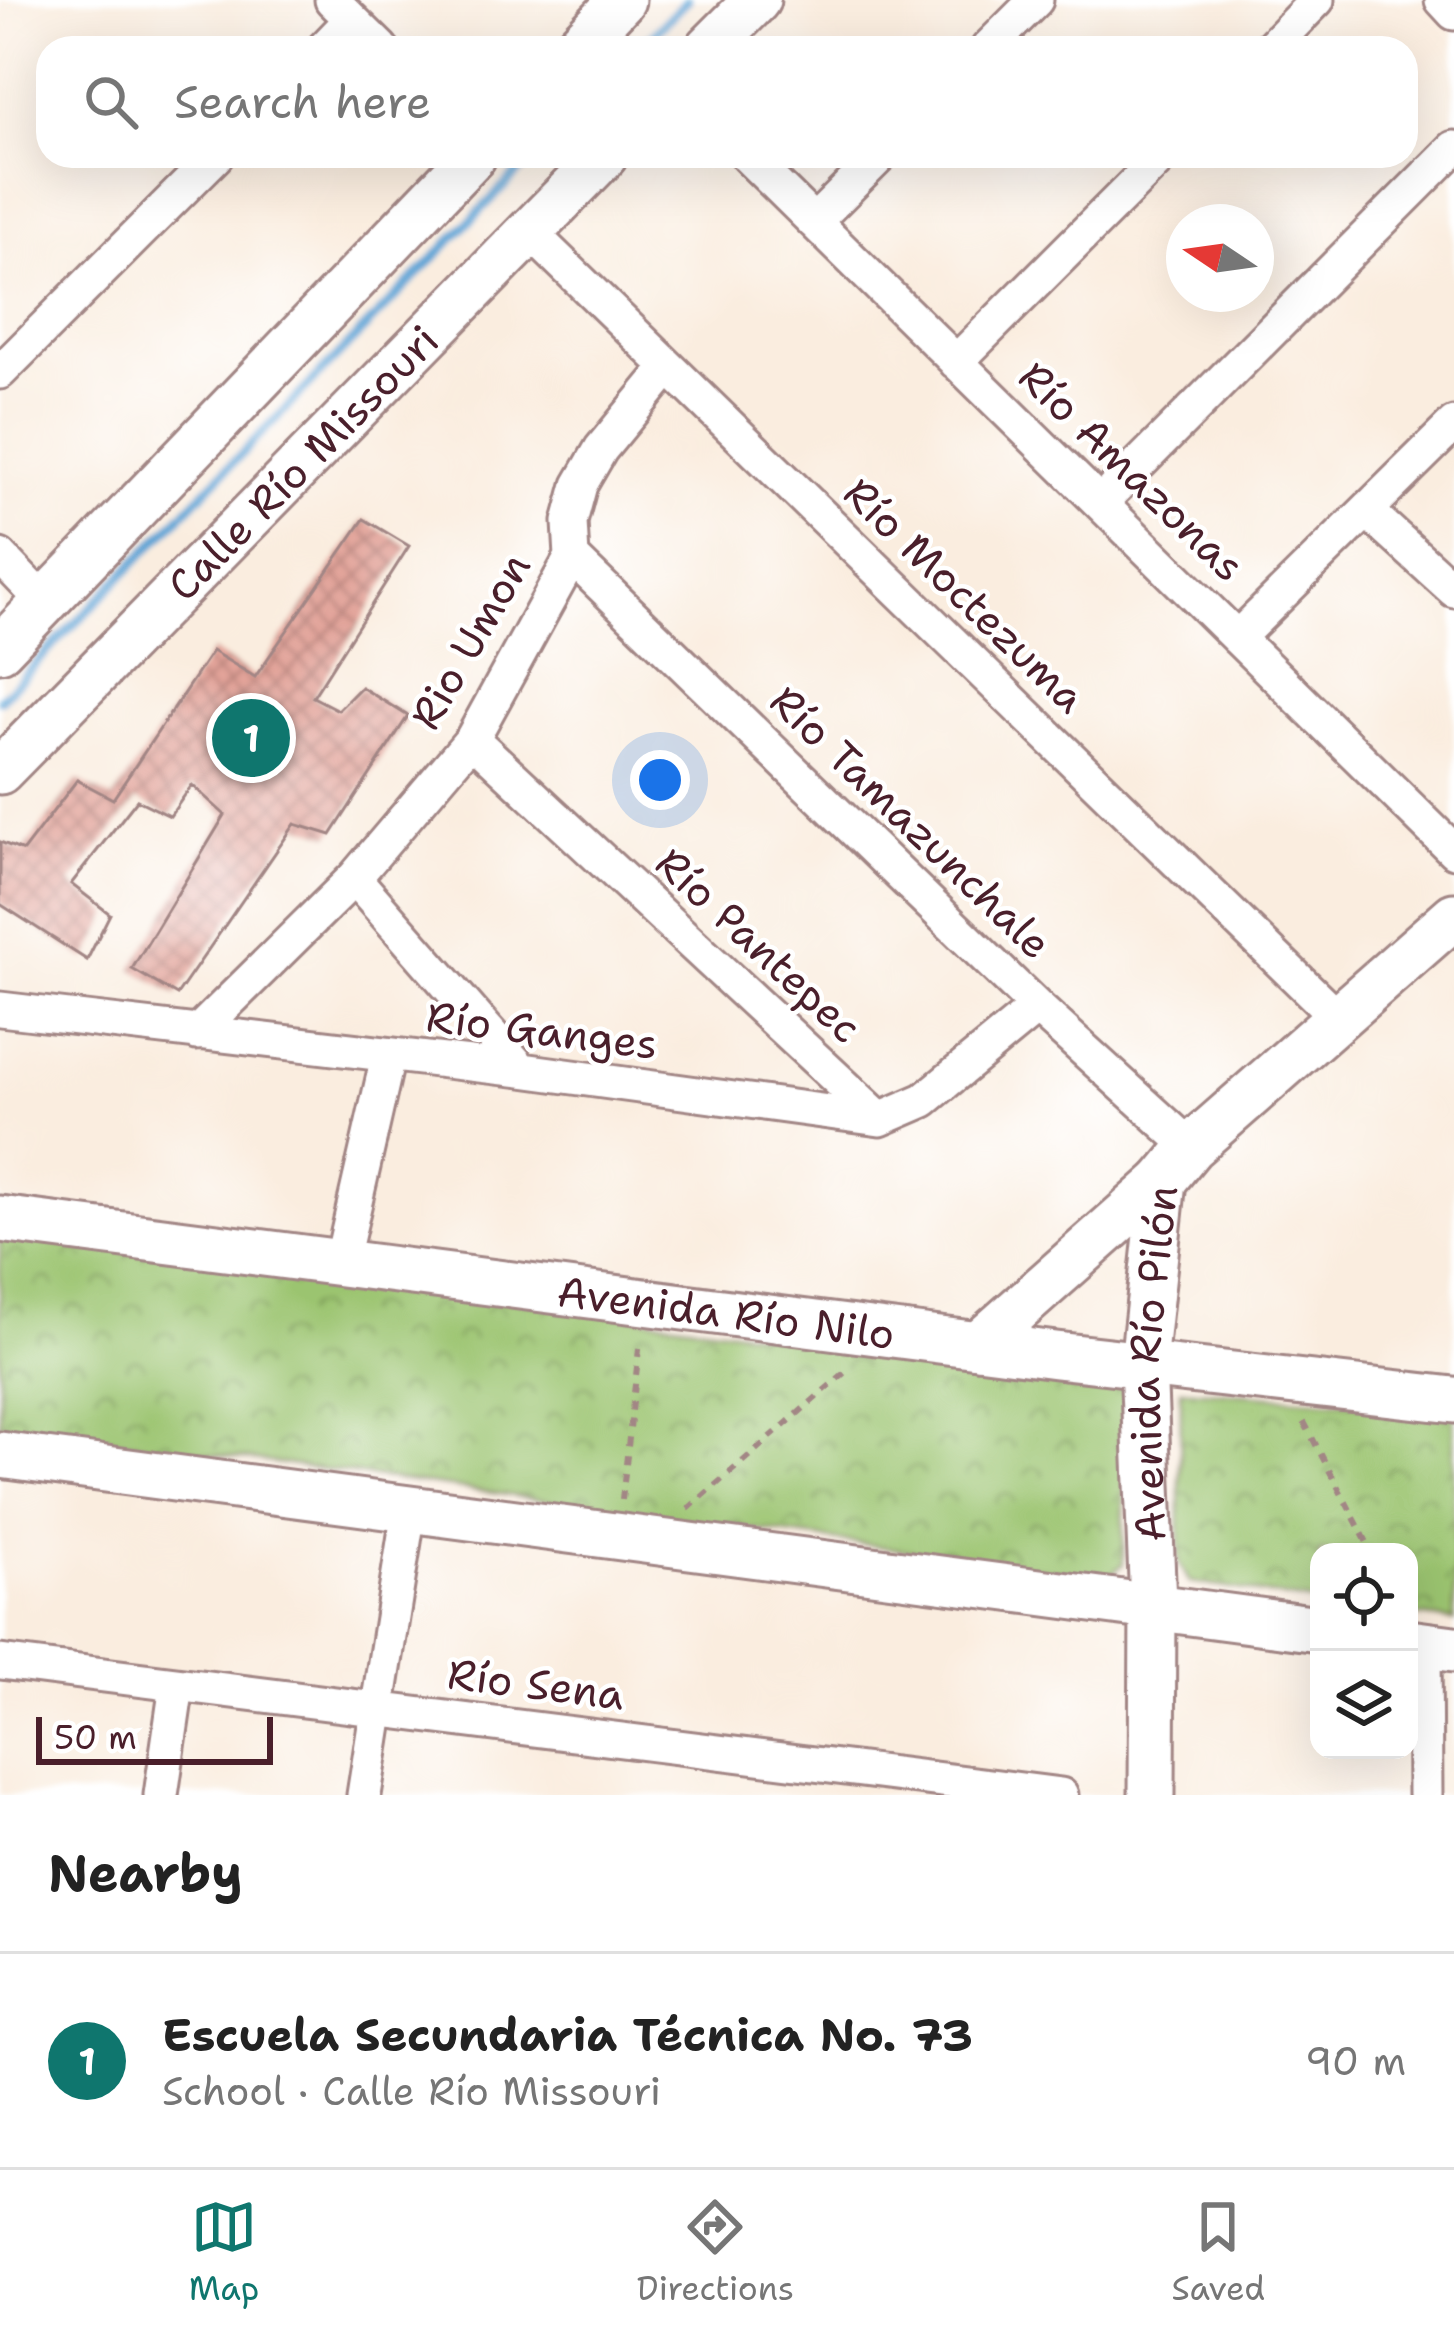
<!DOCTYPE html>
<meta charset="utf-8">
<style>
body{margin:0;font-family:"Shantell Sans",sans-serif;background:#f2f2f2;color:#222}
.controls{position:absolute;right:36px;bottom:36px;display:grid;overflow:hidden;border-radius:24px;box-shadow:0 12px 48px #0002}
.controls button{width:108px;height:108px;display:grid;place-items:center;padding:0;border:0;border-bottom:3px solid #e0e0e0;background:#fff;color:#222;font:60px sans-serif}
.compass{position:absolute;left:1166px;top:204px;width:108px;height:108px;border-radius:50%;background:#fff;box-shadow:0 12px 48px #0002;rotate:283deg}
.scale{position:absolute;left:36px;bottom:30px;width:237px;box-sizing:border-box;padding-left:12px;border:6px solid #4a1f2b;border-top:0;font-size:33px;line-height:42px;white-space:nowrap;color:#4a1f2b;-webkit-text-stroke:9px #fff;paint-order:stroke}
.you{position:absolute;left:660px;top:780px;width:42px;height:42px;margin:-30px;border:9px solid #fff;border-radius:50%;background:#1a73e8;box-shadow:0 0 0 18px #1a73e833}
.badge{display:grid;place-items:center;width:78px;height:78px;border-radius:50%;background:#0f766e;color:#fff;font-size:39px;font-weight:700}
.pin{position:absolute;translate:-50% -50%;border:6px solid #fff;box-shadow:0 3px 12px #0006}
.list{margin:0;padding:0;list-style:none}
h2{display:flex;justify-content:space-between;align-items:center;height:156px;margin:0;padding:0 48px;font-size:51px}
h2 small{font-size:39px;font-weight:400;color:#767676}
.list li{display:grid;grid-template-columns:78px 1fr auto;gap:36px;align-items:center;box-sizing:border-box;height:216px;padding:0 48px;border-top:3px solid #e0e0e0}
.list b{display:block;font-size:45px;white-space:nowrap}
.list p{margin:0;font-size:39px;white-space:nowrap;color:#767676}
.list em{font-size:39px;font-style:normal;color:#767676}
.icon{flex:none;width:66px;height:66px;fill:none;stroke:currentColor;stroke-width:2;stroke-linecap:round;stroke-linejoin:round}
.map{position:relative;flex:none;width:1454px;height:1795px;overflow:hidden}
.search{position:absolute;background:#fff;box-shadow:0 12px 48px #0002;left:36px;right:36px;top:36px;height:132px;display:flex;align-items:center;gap:30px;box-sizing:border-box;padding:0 42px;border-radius:36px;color:#767676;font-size:45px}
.sheet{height:372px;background:#fff}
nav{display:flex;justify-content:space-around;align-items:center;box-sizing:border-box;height:168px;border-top:3px solid #e0e0e0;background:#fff;font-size:33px;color:#767676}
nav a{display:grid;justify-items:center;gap:6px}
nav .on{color:#0f766e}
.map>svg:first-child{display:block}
</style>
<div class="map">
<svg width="1454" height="1795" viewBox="0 0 1454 1795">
<defs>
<pattern id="park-crowns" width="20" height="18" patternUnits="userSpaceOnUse" patternTransform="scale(3)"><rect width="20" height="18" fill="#9bc470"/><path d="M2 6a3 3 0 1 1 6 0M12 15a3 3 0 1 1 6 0" fill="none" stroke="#809f5c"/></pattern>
<pattern id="building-cross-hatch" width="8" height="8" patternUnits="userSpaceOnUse" patternTransform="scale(3)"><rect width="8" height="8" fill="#e2a399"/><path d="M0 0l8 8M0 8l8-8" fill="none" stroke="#b9847d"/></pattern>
</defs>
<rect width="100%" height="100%" fill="#fff"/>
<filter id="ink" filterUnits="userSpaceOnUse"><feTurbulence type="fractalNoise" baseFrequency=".00833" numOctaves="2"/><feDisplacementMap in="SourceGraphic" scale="24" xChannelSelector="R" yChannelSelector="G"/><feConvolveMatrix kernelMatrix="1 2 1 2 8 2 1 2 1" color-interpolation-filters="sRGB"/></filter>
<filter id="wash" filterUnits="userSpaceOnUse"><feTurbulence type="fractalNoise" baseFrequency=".004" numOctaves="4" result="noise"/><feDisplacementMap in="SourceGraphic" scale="48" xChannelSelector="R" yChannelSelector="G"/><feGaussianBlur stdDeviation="2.7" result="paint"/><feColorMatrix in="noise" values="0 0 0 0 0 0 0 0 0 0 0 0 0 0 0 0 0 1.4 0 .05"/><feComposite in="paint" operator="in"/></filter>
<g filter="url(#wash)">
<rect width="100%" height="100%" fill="#faeddf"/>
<path fill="url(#park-crowns)" stroke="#72724e" stroke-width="3" d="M0,1231L1126,1383L1123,1564L1107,1578L0,1425Z
M1181,1389L1454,1410V1621L1409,1615V1552H1319V1603L1189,1582L1179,1562Z"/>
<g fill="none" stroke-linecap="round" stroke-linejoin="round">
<path stroke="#61a4d5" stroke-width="9" d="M640,48L687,0
M0,700L534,156"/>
</g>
<g id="blocks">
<path fill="url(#building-cross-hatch)" d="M364,519L409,546L313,697L338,710L361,687L408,716L331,835L295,824L177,995L132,969L225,815L192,785L170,816L137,800L71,884L110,914L87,960L0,904V842L23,851L77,780L113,799L212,651L255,677Z"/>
</g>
</g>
<g filter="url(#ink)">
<use href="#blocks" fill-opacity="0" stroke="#a28685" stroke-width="3"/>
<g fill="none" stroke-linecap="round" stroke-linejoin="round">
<g stroke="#a28685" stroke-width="39">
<path id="street" d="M332,0L381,48
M1442,0L1454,13
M324,48L351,20
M988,48L1036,0
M1270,48L1317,0
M747,156L1454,851
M814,222L880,156
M530,232L1340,1020
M956,362L1162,156
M0,372L216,156
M1100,503L1454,148
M1367,511L1454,590
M0,556L45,603
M572,557L1037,1007L1191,1147
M1237,638L1454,424
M472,739L880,1119
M354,878L522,1070
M0,1009L522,1070L880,1119L924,1100L1037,1007
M197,1033L354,878L472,739L572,557L570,522L580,485L601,449L666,370
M342,1259L388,1057
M1424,1645L1425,1795
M0,1662L1061,1795
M161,1795L177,1685
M364,1795L409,1510"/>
</g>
<g stroke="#a28685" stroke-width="51">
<g id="secondary">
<path d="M576,48L622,0"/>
<path d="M709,48L757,0"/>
<path d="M0,649L473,156"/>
<path id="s1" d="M0,771L604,156"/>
<path id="s2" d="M0,1219L1056,1355L1454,1400"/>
<path d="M978,1345L1163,1181"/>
<path d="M0,1455L1319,1629"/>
<path d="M1409,1643L1454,1649"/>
<path id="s3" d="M1152,1795L1153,1604L1143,1363L1163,1181L1191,1147L1454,916"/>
</g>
</g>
<path stroke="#a28685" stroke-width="6" stroke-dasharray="9 9" stroke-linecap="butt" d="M1304,1422L1372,1552
M622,1500L640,1340
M688,1509L850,1368"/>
<use href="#street" stroke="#fff" stroke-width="33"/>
<use href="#secondary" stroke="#fff" stroke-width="45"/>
</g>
</g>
<g text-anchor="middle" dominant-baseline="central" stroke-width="9" stroke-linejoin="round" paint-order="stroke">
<g font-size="42" fill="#4a1f2b" stroke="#fff">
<text stroke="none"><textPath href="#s1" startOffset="432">Calle Río Missouri</textPath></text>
<text transform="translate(1132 471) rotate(44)">Río Amazonas</text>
<text transform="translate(965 595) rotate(44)">Río Moctezuma</text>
<text transform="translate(470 641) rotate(-60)">Rio Umon</text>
<text transform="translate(911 822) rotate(44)">Río Tamazunchale</text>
<text transform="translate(759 945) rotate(43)">Río Pantepec</text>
<text transform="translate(542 1030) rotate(7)">Río Ganges</text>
<text stroke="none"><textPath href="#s2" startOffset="732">Avenida Río Nilo</textPath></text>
<text stroke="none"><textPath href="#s3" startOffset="432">Avenida Río Pilón</textPath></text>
<text transform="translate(536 1684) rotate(7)">Río Sena</text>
</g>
</g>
</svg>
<div class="controls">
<button><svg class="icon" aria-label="locate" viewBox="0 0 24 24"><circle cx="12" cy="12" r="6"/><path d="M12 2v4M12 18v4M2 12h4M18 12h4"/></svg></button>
<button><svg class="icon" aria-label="layers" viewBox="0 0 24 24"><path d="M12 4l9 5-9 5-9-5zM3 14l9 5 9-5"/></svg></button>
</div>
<svg class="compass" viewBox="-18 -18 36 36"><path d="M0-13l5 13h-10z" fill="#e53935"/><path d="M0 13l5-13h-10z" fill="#767676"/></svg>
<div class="scale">50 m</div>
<div class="you"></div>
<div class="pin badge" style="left:251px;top:738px">1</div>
<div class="search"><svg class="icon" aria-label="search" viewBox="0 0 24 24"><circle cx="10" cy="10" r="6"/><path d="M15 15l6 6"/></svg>Search here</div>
</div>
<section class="sheet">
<h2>Nearby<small></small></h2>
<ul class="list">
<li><span class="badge">1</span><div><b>Escuela Secundaria Técnica No. 73</b><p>School · Calle Río Missouri</p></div><em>90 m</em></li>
</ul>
</section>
<nav>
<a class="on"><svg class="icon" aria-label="map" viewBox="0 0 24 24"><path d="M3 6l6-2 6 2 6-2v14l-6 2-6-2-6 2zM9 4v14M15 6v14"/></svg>Map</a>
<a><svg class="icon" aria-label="directions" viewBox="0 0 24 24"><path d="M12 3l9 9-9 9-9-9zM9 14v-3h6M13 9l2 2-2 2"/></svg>Directions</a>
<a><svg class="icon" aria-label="saved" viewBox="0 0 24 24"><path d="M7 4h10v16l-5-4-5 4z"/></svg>Saved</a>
</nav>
